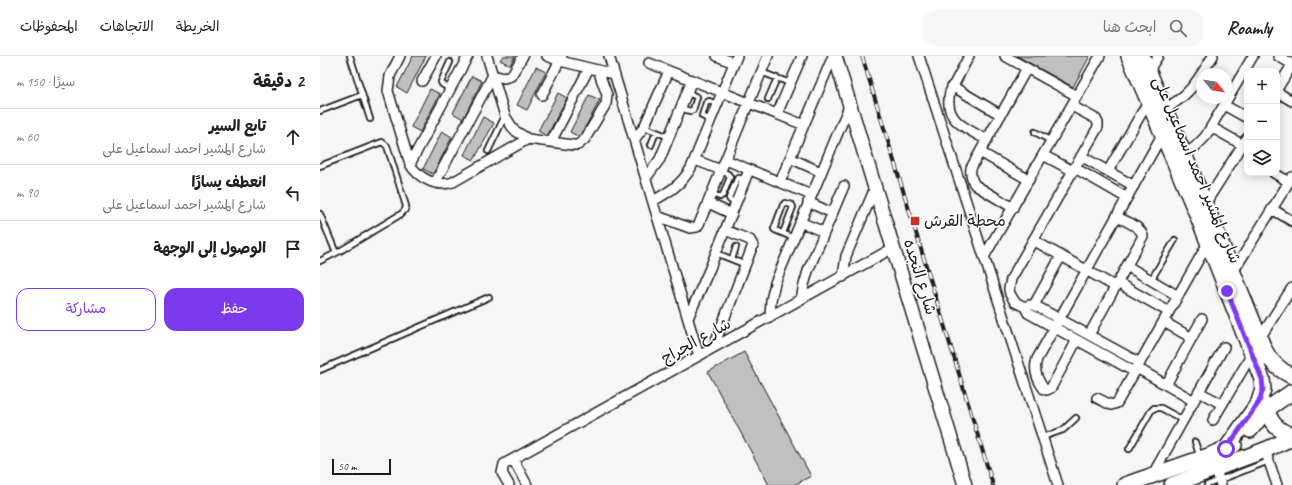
<!DOCTYPE html>
<html lang="ar">
<meta charset="utf-8">
<style>
body{margin:0;font-family:Caveat,"Playpen Sans Arabic",sans-serif;background:#f6f6f6;color:#202124;direction:rtl}
.controls{position:absolute;right:12px;top:12px;display:grid;overflow:hidden;border-radius:8px;box-shadow:0 2px 10px #0003}
.controls button{width:36px;height:36px;display:grid;place-items:center;padding:0;border:0;border-bottom:1px solid #e0e0e0;background:#fff;color:#202124;font:20px sans-serif}
.compass{position:absolute;left:876px;top:12px;width:36px;height:36px;border-radius:50%;background:#fff;box-shadow:0 2px 10px #0003;rotate:120deg}
.scale{position:absolute;left:12px;bottom:10px;width:59px;box-sizing:border-box;padding-left:4px;border:2px solid #1c1c1c;border-top:0;font-size:11px;line-height:14px;white-space:nowrap;color:#1c1c1c;-webkit-text-stroke:3px #fff;paint-order:stroke}
.stop{position:absolute;width:12px;height:12px;margin:-9px;border:3px solid #7c3aed;border-radius:50%;background:#fff}
.stop.end{background:#7c3aed;border-color:#fff;box-shadow:0 1px 4px #0008}
.list{margin:0;padding:0;list-style:none}
h2{display:flex;justify-content:space-between;align-items:center;height:52px;margin:0;padding:0 16px;font-size:17px}
h2 small{font-size:13px;font-weight:400;color:#757577}
.list li{display:grid;grid-template-columns:26px 1fr auto;gap:12px;align-items:center;box-sizing:border-box;height:56px;padding:0 16px;border-top:1px solid #e0e0e0}
.list b{display:block;font-size:15px;white-space:nowrap}
.list p{margin:0;font-size:13px;white-space:nowrap;color:#757577}
.list em{font-size:13px;font-style:normal;color:#757577}
.actions{display:flex;gap:8px;padding:12px 16px}
.actions a{flex:1;padding:9px 0;border:1px solid #7c3aed;border-radius:12px;text-align:center;font-size:14px;color:#7c3aed}
.actions .main{background:#7c3aed;color:#fff}
.icon{flex:none;width:22px;height:22px;fill:none;stroke:currentColor;stroke-width:2;stroke-linecap:round;stroke-linejoin:round}
.map{position:relative;flex:none;width:972px;height:429px;overflow:hidden;direction:ltr}
header{display:flex;align-items:center;gap:24px;box-sizing:border-box;height:56px;padding:0 20px;background:#fff;border-bottom:1px solid #e0e0e0}
header strong{font-size:19px}
nav{display:flex;gap:22px;margin-inline-start:auto;font-size:14px}
.search{width:280px;height:36px;background:#f6f6f6;display:flex;align-items:center;gap:10px;box-sizing:border-box;padding:0 14px;border-radius:12px;color:#757577;font-size:15px}
main{display:flex}
aside{flex:1;background:#fff}
.map>svg:first-child{display:block}
</style>
<header>
<strong>Roamly</strong>
<div class="search"><svg class="icon" aria-label="search" viewBox="0 0 24 24"><circle cx="10" cy="10" r="6"/><path d="M15 15l6 6"/></svg>ابحث هنا</div>
<nav><a>الخريطة</a><a>الاتجاهات</a><a>المحفوظات</a></nav>
</header>
<main>
<div class="map">
<svg width="972" height="429" viewBox="0 0 972 429">
<rect width="100%" height="100%" fill="#f6f6f6"/>
<filter id="ink" filterUnits="userSpaceOnUse"><feTurbulence type="fractalNoise" baseFrequency=".025" numOctaves="2"/><feDisplacementMap in="SourceGraphic" scale="8" xChannelSelector="R" yChannelSelector="G"/><feConvolveMatrix kernelMatrix="1 2 1 2 8 2 1 2 1" color-interpolation-filters="sRGB"/></filter>
<g filter="url(#ink)">
<path fill="#c0c0c0" stroke="#1c1c1c" d="M93,0H106L87,37L77,31Z
M183,0H195L190,9L180,4Z
M697,0H770L753,31Z
M216,11L226,16L207,54L197,49Z
M152,20L162,25L143,63L133,57Z
M110,33L120,38L100,76L91,71Z
M238,37L247,42L227,80L218,75Z
M269,39L280,44L268,66L259,81L250,76Z
M163,61L174,67L154,104L144,99Z
M122,75L132,81L113,118L103,113Z
M424,296L491,420L474,429H449L388,316Z"/>
<g fill="none" stroke-linecap="round" stroke-linejoin="round">
<g stroke="#1c1c1c" stroke-width="8">
<path id="lane" d="M30,0L50,63
M130,6L121,26L122,28L130,33
M441,16L470,27
M448,43L457,22
M361,52L370,55L373,54L377,41L368,37
M0,55L42,39
M391,64L382,60L386,47L389,45L397,48
M324,71L349,81
M715,76L731,85
M331,89L336,76
M168,95L185,60
M0,110L62,86L67,90L86,150L85,154L81,158L20,195L0,205
M392,138L400,141L403,139L410,121L408,118L401,115
M416,147L410,144L409,142L417,123L419,122L425,124
M0,158L16,197
M463,177L473,151L472,149L465,147L463,149L454,173L455,174L474,182
M396,197L426,209
M412,203L416,191
M831,224L855,184
M0,314L169,241
M723,381L743,374L756,362
M875,386L880,401
M809,393L831,355L834,352H841L863,364
M887,429L949,405"/>
</g>
<g stroke="#1c1c1c" stroke-width="12">
<path id="street" d="M80,0L70,20L68,35L90,108C98,122 117,132 133,126L208,83
M167,0L185,60L194,74L208,83L253,89H258L265,83L286,48L287,39L278,14
M227,0L240,5L294,18
M289,0L379,300
M397,0L414,7
M599,0L738,429
M649,0L630,36C623,65 646,72 667,84
M685,0L757,40
M958,0L972,8
M329,7L484,69
M827,17L838,0
M102,25L116,0
M632,30L681,59
M957,33L972,9
M957,36L972,45
M222,39L242,0
M904,49L927,62
M752,50L776,63L778,67V71L691,223L689,233L690,238L695,246L705,251L708,257L815,316
M845,53C871,38 877,25 893,0
M457,58L482,0
M891,71L923,89
M314,84L324,71L349,15
M231,86L269,12
M660,96L709,124
M864,98L875,91L885,81L933,0
M723,99L753,115
M761,100L814,130
M470,102L501,116
M375,104L401,114
M406,104L491,139
M90,108L148,0
M755,112L807,142
M788,115L828,46
M954,117L969,126
M326,122L340,103L372,24
M460,126L513,0
M115,127L173,19L184,22L191,20L203,0
M333,145C349,136 361,129 371,112L417,0
M488,146L512,157
M388,147L412,158
M883,151L927,82
M693,152L655,129C651,123 650,119 651,112L707,12
M952,153L972,165
M337,160L370,172L377,171L379,168L448,0
M480,166L504,176
M713,184L796,231
M664,201L780,0
M807,210L858,240
M913,216L972,121
M523,221L526,200L555,132
M798,227L849,256
M481,243L484,229L488,215L524,130
M714,249L741,200
M705,251L709,249H714L820,307
M450,261L451,244L455,227L530,48
M368,262L390,212L429,114
M844,266L872,282
M769,279L823,180C821,170 805,165 797,161
M940,282L972,232
M757,284L731,332L727,334L724,333C718,325 713,314 717,303L842,79
M393,292L433,189L430,184L405,174
M817,312L874,345
M846,329L882,263
M879,336L902,348
M777,342L791,349L797,347L888,187
M893,364L932,298
M945,394L957,429
M193,403L207,429
M894,408L901,429
M833,418L904,291
M189,429L182,417L184,408L573,192"/>
</g>
<g stroke="#1c1c1c" stroke-width="16">
<path id="secondary" d="M515,0L645,429"/>
</g>
<g stroke="#1c1c1c" stroke-width="18">
<path id="primary" d="M809,0L877,158L942,323L943,333L939,346L906,393
M822,0L885,148L944,293C950,306 959,314 972,320
M947,353C950,367 958,375 972,379
M930,374L947,353L972,336
M805,429L891,399L914,389
M852,429L945,394L972,382"/>
</g>
<use href="#lane" stroke="#fff" stroke-width="4.5"/>
<use href="#street" stroke="#fff" stroke-width="9"/>
<use href="#secondary" stroke="#fff" stroke-width="13"/>
<use href="#primary" stroke="#fff" stroke-width="15"/>
<g stroke="#1c1c1c" stroke-width="4">
<path id="rail" d="M542,0L673,429"/>
</g>
<use href="#rail" stroke="#fff" stroke-width="2.5" stroke-dasharray="8" stroke-linecap="butt"/>
</g>
</g>
<g fill="none" stroke-linecap="round" stroke-linejoin="round" filter="url(#ink)">
<path stroke="#7c3aed" stroke-width="5" d="M906,393L939,346L943,333L942,323L907,235"/>
</g>
<rect fill="#c8321e" stroke="#fff" stroke-width="1.5" x="590" y="160" width="10" height="10" rx="2"/>
<g text-anchor="middle" dominant-baseline="central" stroke-width="3" stroke-linejoin="round" paint-order="stroke">
<g font-size="16" fill="#1c1c1c" stroke="#fff">
<text transform="translate(877 114) rotate(67)">شارع المشير احمد اسماعيل على</text>
<text transform="translate(600 221) rotate(73)">شارع النجده</text>
<text transform="translate(376 285) rotate(-29)">شارع الجراج</text>
</g>
<g font-size="16" fill="#1c1c1c" stroke="#fff" text-anchor="start">
<text x="604" y="165">محطة القرش</text>
</g>
</g>
</svg>
<div class="controls">
<button>+</button>
<button>−</button>
<button><svg class="icon" aria-label="layers" viewBox="0 0 24 24"><path d="M12 4l9 5-9 5-9-5zM3 14l9 5 9-5"/></svg></button>
</div>
<svg class="compass" viewBox="-18 -18 36 36"><path d="M0-13l5 13h-10z" fill="#e53935"/><path d="M0 13l5-13h-10z" fill="#757577"/></svg>
<div class="scale">50 m</div>
<div class="stop" style="left:906px;top:393px"></div>
<div class="stop end" style="left:907px;top:235px"></div>
</div>
<aside>
<h2>2 دقيقة<small>سيرًا · 150 m</small></h2>
<ul class="list">
<li><svg class="icon" aria-label="ahead" viewBox="0 0 24 24"><path d="M12 20V5M6 11l6-6 6 6"/></svg><div><b>تابع السير</b><p>شارع المشير احمد اسماعيل على</p></div><em>60 m</em></li>
<li><svg class="icon" aria-label="left" viewBox="0 0 24 24"><path d="M17 20v-9H6M10 6l-5 5 5 5"/></svg><div><b>انعطف يسارًا</b><p>شارع المشير احمد اسماعيل على</p></div><em>90 m</em></li>
<li><svg class="icon" aria-label="arrive" viewBox="0 0 24 24"><path d="M6 21V4h12l-3 4 3 4H6"/></svg><div><b>الوصول إلى الوجهة</b></div></li>
</ul>
<div class="actions"><a class="main">حفظ</a><a>مشاركة</a></div>
</aside>
</main>
